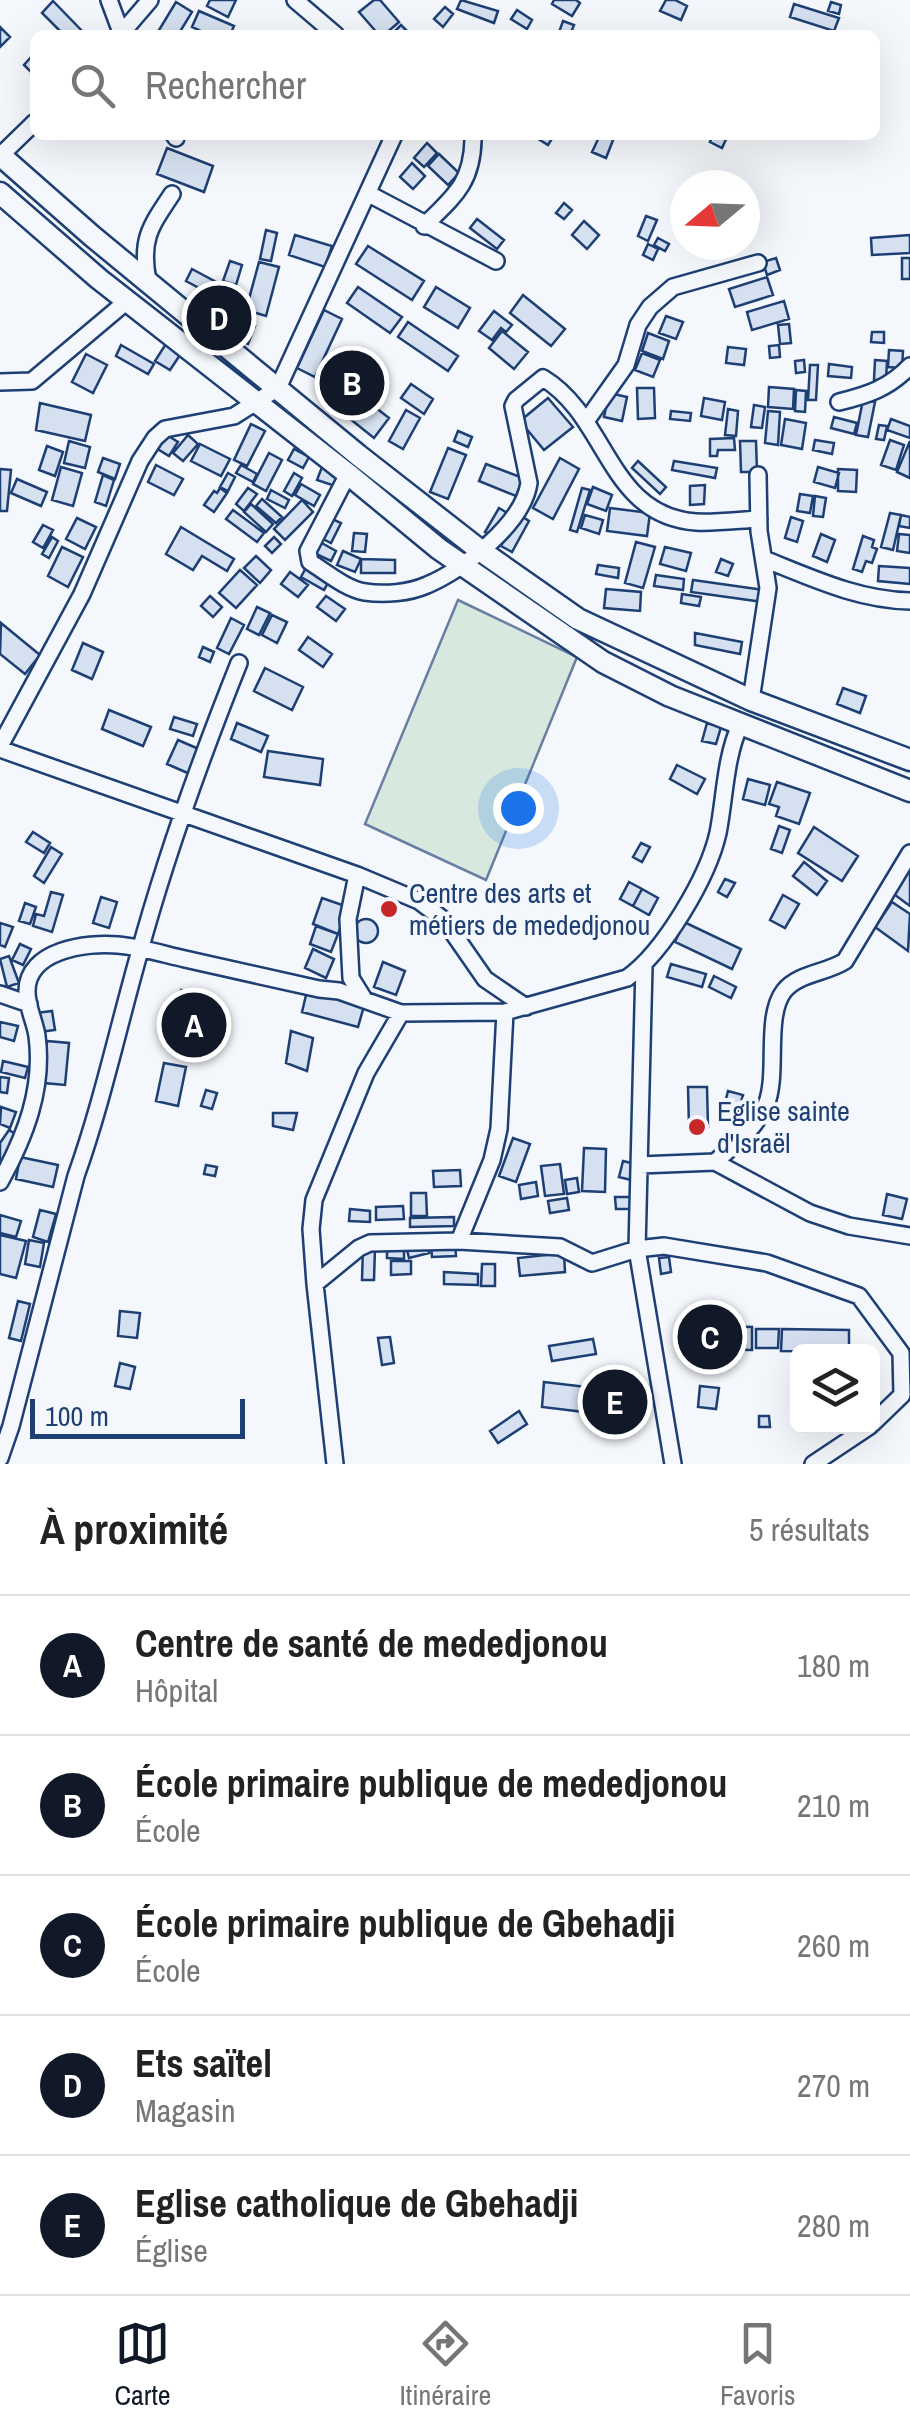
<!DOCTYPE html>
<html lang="fr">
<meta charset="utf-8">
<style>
body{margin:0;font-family:"Archivo Narrow",sans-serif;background:#f2f2f2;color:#222}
.controls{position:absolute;right:30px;bottom:30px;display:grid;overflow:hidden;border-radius:15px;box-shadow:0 10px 40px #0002}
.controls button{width:90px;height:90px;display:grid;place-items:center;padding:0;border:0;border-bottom:2px solid #e0e0e0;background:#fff;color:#222;font:50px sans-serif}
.compass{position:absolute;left:670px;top:170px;width:90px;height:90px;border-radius:50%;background:#fff;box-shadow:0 10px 40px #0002;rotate:251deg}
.scale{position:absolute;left:30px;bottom:25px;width:215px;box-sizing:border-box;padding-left:10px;border:5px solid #1d3f73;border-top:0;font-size:28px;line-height:35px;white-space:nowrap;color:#1d3f73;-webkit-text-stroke:8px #f4f7fb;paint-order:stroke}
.you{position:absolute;left:518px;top:808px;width:35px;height:35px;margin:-25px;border:8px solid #fff;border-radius:50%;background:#1a73e8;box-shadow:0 0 0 15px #1a73e833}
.badge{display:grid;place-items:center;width:65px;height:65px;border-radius:50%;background:#111827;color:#fff;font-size:32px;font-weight:700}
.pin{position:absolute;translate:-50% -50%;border:5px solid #fff;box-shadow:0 2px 10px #0006}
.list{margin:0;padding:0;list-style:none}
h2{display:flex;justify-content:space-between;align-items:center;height:130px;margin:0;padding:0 40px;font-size:42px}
h2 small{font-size:32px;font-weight:400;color:#767676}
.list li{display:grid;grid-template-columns:65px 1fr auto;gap:30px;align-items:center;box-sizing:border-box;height:140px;padding:0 40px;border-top:2px solid #e0e0e0}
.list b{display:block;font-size:38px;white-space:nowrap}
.list p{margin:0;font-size:32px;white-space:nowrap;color:#767676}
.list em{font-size:32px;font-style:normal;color:#767676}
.icon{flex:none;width:55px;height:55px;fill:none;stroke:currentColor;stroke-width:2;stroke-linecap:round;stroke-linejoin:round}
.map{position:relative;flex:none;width:910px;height:1464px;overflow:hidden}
.search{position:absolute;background:#fff;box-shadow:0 10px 40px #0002;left:30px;right:30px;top:30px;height:110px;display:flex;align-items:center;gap:25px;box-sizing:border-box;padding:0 35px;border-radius:15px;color:#767676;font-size:38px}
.sheet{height:830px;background:#fff}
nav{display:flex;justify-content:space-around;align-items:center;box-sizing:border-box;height:140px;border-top:2px solid #e0e0e0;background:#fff;font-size:28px;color:#767676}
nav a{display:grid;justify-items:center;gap:5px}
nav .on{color:#111827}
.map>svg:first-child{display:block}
</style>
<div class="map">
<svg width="910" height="1464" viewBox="0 0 910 1464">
<rect width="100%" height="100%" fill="#f4f7fb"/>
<path fill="#d7e8df" stroke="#687fa3" stroke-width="2.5" d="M458,600L577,657L486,880L365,824Z"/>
<path fill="#d5e0f0" stroke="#1d3f73" stroke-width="2.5" d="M210,0H236L228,17L207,6Z
M374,0H380L399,22L384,35H379L359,12Z
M461,0L498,11L494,23L457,9Z
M554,0H576L580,3L572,16L552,4Z
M666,0H675L687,6L681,20L660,11Z
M53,1L86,35H64L42,13Z
M176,2L192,12L178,35H156Z
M831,2L841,5L839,14L828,11Z
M794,4L839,18L834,31L790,17Z
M445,7L453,14L443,27L434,19Z
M517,10L532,20L527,29L511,19Z
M199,11L234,26L230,35H209L192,27Z
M563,21L574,25L570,35H558Z
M401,25L411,35H391Z
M0,27L10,37L0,47Z
M32,56L35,68L31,72L24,65Z
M532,135H551L553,137L548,145Z
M600,135H615L606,158L592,152Z
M713,135H728L722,148L710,142Z
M427,143L437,153L424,167L414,158Z
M167,148L213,166L204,192L157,174Z
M439,154L459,173L448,185L428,166Z
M412,163L425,176L413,189L400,177Z
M564,203L572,210L564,219L556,213Z
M646,216L657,220L648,241L638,236Z
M477,219L504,240L497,249L470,228Z
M584,221L599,235L587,249L572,235Z
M266,230L277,233L271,261L260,259Z
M295,235L332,246L325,267L289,255Z
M910,235V253L872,255L871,238Z
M658,238L669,244L665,251L654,245Z
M648,244L658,249L653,260L643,255Z
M368,246L424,281L412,300L356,264Z
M776,258L780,270L767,275L763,262Z
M902,258H910V279H902Z
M230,261L242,265L236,285L223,281Z
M259,262L279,267L266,316L246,310Z
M192,269L233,291L227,303L186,281Z
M767,277L773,295L735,307L729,289Z
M358,287L402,317L390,333L347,303Z
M436,287L470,308L458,328L424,307Z
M523,295L565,329L551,346L510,313Z
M203,297L227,307L223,318L198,309Z
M784,301L789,319L752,330L747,312Z
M324,310L342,319L315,377L297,368Z
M494,311L512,325L506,332L501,328L492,340L479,331Z
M666,316L683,322L676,339L659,333Z
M239,319L255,326L248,344L232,338Z
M408,322L458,356L448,371L398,337Z
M789,324L791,343L780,344L778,325Z
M502,331L528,352L514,369L489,348Z
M872,332H884V343L871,342Z
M648,333L669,341L663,359L642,351Z
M169,339L184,349L170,370L155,361Z
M121,345L154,364L148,374L116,356Z
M779,345L780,357L770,358L769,346Z
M728,347L746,349L744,365L726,363Z
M889,350L903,351L902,368L888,367Z
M642,353L660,360L653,377L635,370Z
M86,354L107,365L93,393L72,382Z
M804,360L805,372L796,373L795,361Z
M875,360L887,361L886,380H874Z
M829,364L852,367L851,378L828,376Z
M810,365H818L816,400H808Z
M334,375L389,418L374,438L319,394Z
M411,384L433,399L424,414L401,398Z
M769,387L794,389L793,409L768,407Z
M637,388H654L655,418L638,419Z
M796,390L806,391L805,412L795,411Z
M609,393L627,397L622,421L604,417Z
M548,398L573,427L544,450L520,421Z
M704,398L725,402L722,420L701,416Z
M863,400L875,402L868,437L856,435Z
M40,403L91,415L85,441L36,430Z
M754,405L765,407L762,428L751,427Z
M728,409L738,411L736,436L725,435Z
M406,410L420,418L403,449L389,441Z
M671,411L691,413L690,421L670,419Z
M768,411L780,412L778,445L765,443Z
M834,417L857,423L854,434L831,428Z
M785,419L806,423L802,449L781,445Z
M891,419L910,426V438L887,430Z
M251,424L265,431L247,466L234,460Z
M879,425L887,426L884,440L876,439Z
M458,431L472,437L468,447L454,441Z
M165,434L178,442L169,456L156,448Z
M188,435L198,444L183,461L173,453Z
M734,438L735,450H718L717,456H710V439Z
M815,440L834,443L832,454L813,450Z
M890,440L904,445L896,470L881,465Z
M69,441L90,447L85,468L64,463Z
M740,441H756L757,472H741Z
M910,441V478L897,472Z
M200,444L230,459L221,476L191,461Z
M47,446L63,452L55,476L39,470Z
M448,448L466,455L448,499L430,492Z
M294,449L309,457L303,468L288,460Z
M269,453L282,460L266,491L253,484Z
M103,458L120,464L115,479L98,472Z
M560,458L579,469L553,519L533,508Z
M638,461L666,487L660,494L632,468Z
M674,461L717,468L715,478L672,470Z
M486,464L523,478L516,496L479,481Z
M156,465L183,479L174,495L148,482Z
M241,465L257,474L253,482L236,473Z
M61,467L82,473L73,506L52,500Z
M322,467L342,474L338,487L317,480Z
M818,467L839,473L835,488L814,482Z
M0,469L11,470L7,511H0Z
M838,469L857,470L856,492L838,491Z
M228,473L235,477L228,491L220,487Z
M294,473L302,478L292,496L284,491Z
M103,475L114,480L106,506L95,502Z
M17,479L47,492L41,506L11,493Z
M301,484L320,495L314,506L295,495Z
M705,485L704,504L690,505V486Z
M593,487L612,495L606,511L587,504Z
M220,488L227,493L214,512L204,505L214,491L217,493Z
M248,488L257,494L244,511L236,504Z
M582,488L590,490L577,532L570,530Z
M271,490L289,500L285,508L267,499Z
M800,494L813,496L810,513L797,511Z
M815,496L826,498L823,517L813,516Z
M262,499L282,517L276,523L256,506Z
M302,500L313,512L285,540L274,529Z
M251,504L273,524L266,532L244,512Z
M499,508L509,514L494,537L485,532Z
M610,508L650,513L647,536L607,531Z
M233,510L264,533L257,542L226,519Z
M890,513L901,515L893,550L881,547Z
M518,514L529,521L512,552L501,546Z
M585,515L603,520L599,534L581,528Z
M901,515L910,517V528L899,526Z
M791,517L803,521L797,542L785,538Z
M77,518L96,527L85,549L66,539Z
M330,518L341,523L331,543L321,538Z
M43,525L53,530L43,548L33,542Z
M181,527L234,559L227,571L202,556L193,570L166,554Z
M354,533L367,534L365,552L352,551Z
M821,534L835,540L827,562L813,556Z
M899,534L910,535V553L897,551Z
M863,536L874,540L872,547L877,549L872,563L866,561L862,572L853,569Z
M52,537L58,541L49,558L42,554Z
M274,537L281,544L272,553L265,546Z
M320,542L336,551L331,561L314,553Z
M636,542L655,547L643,588L625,583Z
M62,547L83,557L68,587L48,576Z
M665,547L691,553L686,571L660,564Z
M343,551L361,559L355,572L337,565Z
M256,556L271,570L260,583L244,568Z
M361,559L395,560V573H361Z
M721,559L733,564L728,576L716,572Z
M308,564L331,578L324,590L301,577Z
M598,565L619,568L618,578L596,574Z
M879,566L910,568V584L878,581Z
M240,570L257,585L236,608L219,593Z
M290,572L308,585L298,597L281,584Z
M656,575L684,579L683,590L654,586Z
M693,580L764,590L763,602L691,592Z
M606,589L641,592L640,611L604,608Z
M682,594L701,597L699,606L681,603Z
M210,596L222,607L213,617L201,606Z
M326,596L345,609L336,621L317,607Z
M257,607L270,613L259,635L247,629Z
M272,615L287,622L277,643L262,635Z
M231,618L244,625L229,654L217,648Z
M1,623L40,655L25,674L0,654Z
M695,633L742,642L740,654L695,645Z
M308,637L332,654L323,667L299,650Z
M83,643L103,652L92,679L72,670Z
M203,647L214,652L210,662L199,657Z
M265,668L303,687L292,710L254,691Z
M843,688L866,696L860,713L837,704Z
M109,710L151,727L143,746L102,729Z
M174,717L197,724L193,736L170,729Z
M237,723L268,736L261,752L231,739Z
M707,723L721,727L716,744L702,741Z
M178,740L201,750L190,774L167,764Z
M268,751L323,759L320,785L264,777Z
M677,765L705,779L697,794L670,779Z
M748,779L770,785L765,805L743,799Z
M777,782L810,793L799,824L776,816L779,807L769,804Z
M779,826L790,830L782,853L771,849Z
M814,827L858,856L842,881L798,853Z
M33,832L50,843L44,853L26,842Z
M641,843L650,847L642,862L633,857Z
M51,847L62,854L44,883L34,876Z
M804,862L827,881L817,895L793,876Z
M910,864V906L891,892Z
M725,879L735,883L727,897L718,892Z
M629,882L642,889L633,906L620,899Z
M642,889L658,898L649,915L633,906Z
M51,892L63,895L52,932L33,926L36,914L44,916Z
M783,895L799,904L785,928L770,920Z
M101,897L117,902L109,928L93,923Z
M322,898L348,907L338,934L313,924Z
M892,902L910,914L908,951L875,927Z
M25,903L36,907L30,924L19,921Z
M354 931a12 12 0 1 1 24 0a12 12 0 1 1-24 0Z
M684,922L741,949L732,969L675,942Z
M0,923L13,927L5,947L0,945Z
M316,926L338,934L331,952L310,944Z
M20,944L31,949L23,965L12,960Z
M313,949L334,959L326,978L305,968Z
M9,956L19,983L7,987L0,959Z
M383,962L405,971L396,995L374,987Z
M671,964L706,974L702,987L667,977Z
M714,976L736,987L731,998L709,987Z
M181,990L208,997L196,1043L169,1036Z
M307,991L364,1006L358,1027L302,1012Z
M52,1011L55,1030L39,1032L36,1013Z
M0,1022L18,1026L14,1041L0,1037Z
M291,1031L313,1038L307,1071L286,1063Z
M47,1041L69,1043L65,1085L44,1083Z
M3,1061L28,1067L25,1078L1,1072Z
M164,1063L186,1067L178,1106L156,1101Z
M0,1077L9,1078L7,1093L0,1092Z
M688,1087H707L708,1127H689Z
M206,1090L217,1093L212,1109L201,1106Z
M728,1091L743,1095L738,1111L724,1107Z
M747,1102L755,1105L747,1128L739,1125Z
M1,1107L16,1112L10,1128L0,1124Z
M273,1113H297L293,1130L273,1126Z
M9,1130L22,1138L5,1163L0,1159V1143Z
M513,1138L530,1144L516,1182L499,1176Z
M584,1148L606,1149L605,1192L582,1191Z
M20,1157L58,1165L53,1187L16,1179Z
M623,1161L635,1164L631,1180L619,1177Z
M560,1164L564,1194L545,1196L541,1166Z
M206,1165L217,1167L215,1176L204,1174Z
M460,1170L461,1186L434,1187L433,1171Z
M577,1178L579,1192L567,1194L565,1180Z
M536,1182L538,1196L521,1199L519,1185Z
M411,1193H426L427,1216H411Z
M887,1194L907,1199L902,1219L883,1215Z
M615,1197H633V1209H616Z
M567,1198L569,1210L550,1213L548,1201Z
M403,1206L404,1219L376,1220V1207Z
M350,1209L370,1211V1222L349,1221Z
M40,1210L56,1214L48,1242L33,1237Z
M0,1215L21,1221L16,1237L0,1233Z
M454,1217V1226L410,1227V1218Z
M0,1235L26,1241L16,1278L0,1274Z
M29,1240L44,1243L40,1267L25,1264Z
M427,1244L429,1253L409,1258L407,1250Z
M455,1244L456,1256L432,1257L431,1245Z
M363,1247L375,1248L374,1280H362Z
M387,1249L404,1250V1259L387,1258Z
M564,1253L565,1272L520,1276L518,1258Z
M669,1257L671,1272L661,1274L659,1258Z
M391,1261H411V1274L391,1275Z
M482,1264H495V1286H481Z
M444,1272L478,1274V1285L444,1284Z
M18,1301L30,1304L21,1341L9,1338Z
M120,1311L140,1313L137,1338L118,1336Z
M682,1325L752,1327V1350L682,1349Z
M756,1329H779L778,1348H756Z
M782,1329L849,1330V1352L781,1351Z
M390,1337L394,1363L382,1365L378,1338Z
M593,1339L596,1354L552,1361L549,1346Z
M120,1363L135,1367L130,1389L115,1386Z
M544,1382L621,1391L618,1416L542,1407Z
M700,1386L719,1388L716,1409L698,1407Z
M519,1411L527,1424L498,1443L490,1431Z
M759,1416H769L770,1427H759Z"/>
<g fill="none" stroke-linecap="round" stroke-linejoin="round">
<g stroke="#1d3f73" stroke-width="20">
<path id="minor" d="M109,0L122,35
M295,0L336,35
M120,35L150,0
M174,135L176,138
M1,155L35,122
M369,194L496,261
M424,226C453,197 472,184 473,140
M148,281C140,240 150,227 172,194
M0,382L32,381L127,301
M839,402C868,395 889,388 910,366
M587,420L626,365L638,325L650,307L673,287L758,263
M348,474L308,551L310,562C326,572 346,589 365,592C384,595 409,593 427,585C463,570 523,524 529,483L513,406L516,400L543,378C608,417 608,516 696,522C717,523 739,520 759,519
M764,559C812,578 858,600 910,601
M751,700L768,588L759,531L758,475
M0,746L82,594L140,461L155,438L165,429L234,416L278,388L394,135
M0,749L357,875L419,901L444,920L485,979L526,1007
M357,875L348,919L351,978L364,999
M644,966L637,1249L673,1464
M0,994L29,1004
M715,1162L810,1213L849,1226L910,1236
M640,1165L715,1162C734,1145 755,1129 766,1105C779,1074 764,1017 784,991C798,973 827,973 845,961L910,853
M0,1182C25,1137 44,1089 37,1036C35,1022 27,1007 27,992C26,950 87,942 118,945C140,947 163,954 185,959C230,969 275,979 319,989L339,991L401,1013L505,1012L627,978C664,952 708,877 718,833C725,797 725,758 740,725
M459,1241L492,1160L499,1129L505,1012
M315,1284L359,1248L370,1243L459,1241L560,1247L592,1263L637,1249L664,1246L767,1263L859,1296L901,1353L902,1395L872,1424
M0,1458L11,1426L76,1176C102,1103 118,1028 139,954C166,855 201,758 239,663
M335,1464L315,1284L311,1229L314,1200L366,1073L401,1013
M813,1464L870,1426"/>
</g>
<g stroke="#1d3f73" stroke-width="25">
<path id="major" d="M0,155L92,236L358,455L481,551L578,619L751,700L910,760
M0,193L99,279L348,474L439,549L603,662L670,696L910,791"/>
</g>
<use href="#minor" stroke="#f4f7fb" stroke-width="15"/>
<use href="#major" stroke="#f4f7fb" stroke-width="20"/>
</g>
<g fill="#c62828" stroke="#f4f7fb" stroke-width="4">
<circle cx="389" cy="909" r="10"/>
<circle cx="697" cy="1127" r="10"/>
</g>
<g text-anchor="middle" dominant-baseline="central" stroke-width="8" stroke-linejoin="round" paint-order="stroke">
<g font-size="28" fill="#1d3f73" stroke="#f4f7fb" text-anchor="start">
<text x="409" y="893">Centre des arts et<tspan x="409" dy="32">métiers de mededjonou</tspan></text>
<text x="717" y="1111">Eglise sainte<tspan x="717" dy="32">d'Israël</tspan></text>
</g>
</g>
</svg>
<div class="controls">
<button><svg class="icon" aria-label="layers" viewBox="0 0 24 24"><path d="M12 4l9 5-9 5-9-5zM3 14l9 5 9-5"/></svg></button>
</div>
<svg class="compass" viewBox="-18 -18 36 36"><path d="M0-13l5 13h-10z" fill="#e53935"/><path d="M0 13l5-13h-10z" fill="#767676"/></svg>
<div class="scale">100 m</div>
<div class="you"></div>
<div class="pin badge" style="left:194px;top:1025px">A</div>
<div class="pin badge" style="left:352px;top:383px">B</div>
<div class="pin badge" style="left:710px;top:1337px">C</div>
<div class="pin badge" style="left:219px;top:318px">D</div>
<div class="pin badge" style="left:615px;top:1402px">E</div>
<div class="search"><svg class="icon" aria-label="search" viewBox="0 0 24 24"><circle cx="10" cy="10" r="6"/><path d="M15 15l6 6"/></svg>Rechercher</div>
</div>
<section class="sheet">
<h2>À proximité<small>5 résultats</small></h2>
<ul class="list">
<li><span class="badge">A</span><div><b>Centre de santé de mededjonou</b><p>Hôpital</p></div><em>180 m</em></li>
<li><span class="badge">B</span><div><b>École primaire publique de mededjonou</b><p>École</p></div><em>210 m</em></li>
<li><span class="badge">C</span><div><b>École primaire publique de Gbehadji</b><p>École</p></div><em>260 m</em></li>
<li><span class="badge">D</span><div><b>Ets saïtel</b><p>Magasin</p></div><em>270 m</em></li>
<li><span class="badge">E</span><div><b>Eglise catholique de Gbehadji</b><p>Église</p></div><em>280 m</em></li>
</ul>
</section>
<nav>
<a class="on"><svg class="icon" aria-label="map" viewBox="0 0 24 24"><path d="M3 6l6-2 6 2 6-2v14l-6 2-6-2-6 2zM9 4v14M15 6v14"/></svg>Carte</a>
<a><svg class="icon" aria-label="directions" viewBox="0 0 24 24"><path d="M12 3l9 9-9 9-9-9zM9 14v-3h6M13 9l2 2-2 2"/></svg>Itinéraire</a>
<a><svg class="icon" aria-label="saved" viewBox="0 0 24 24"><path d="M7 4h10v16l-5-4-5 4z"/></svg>Favoris</a>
</nav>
